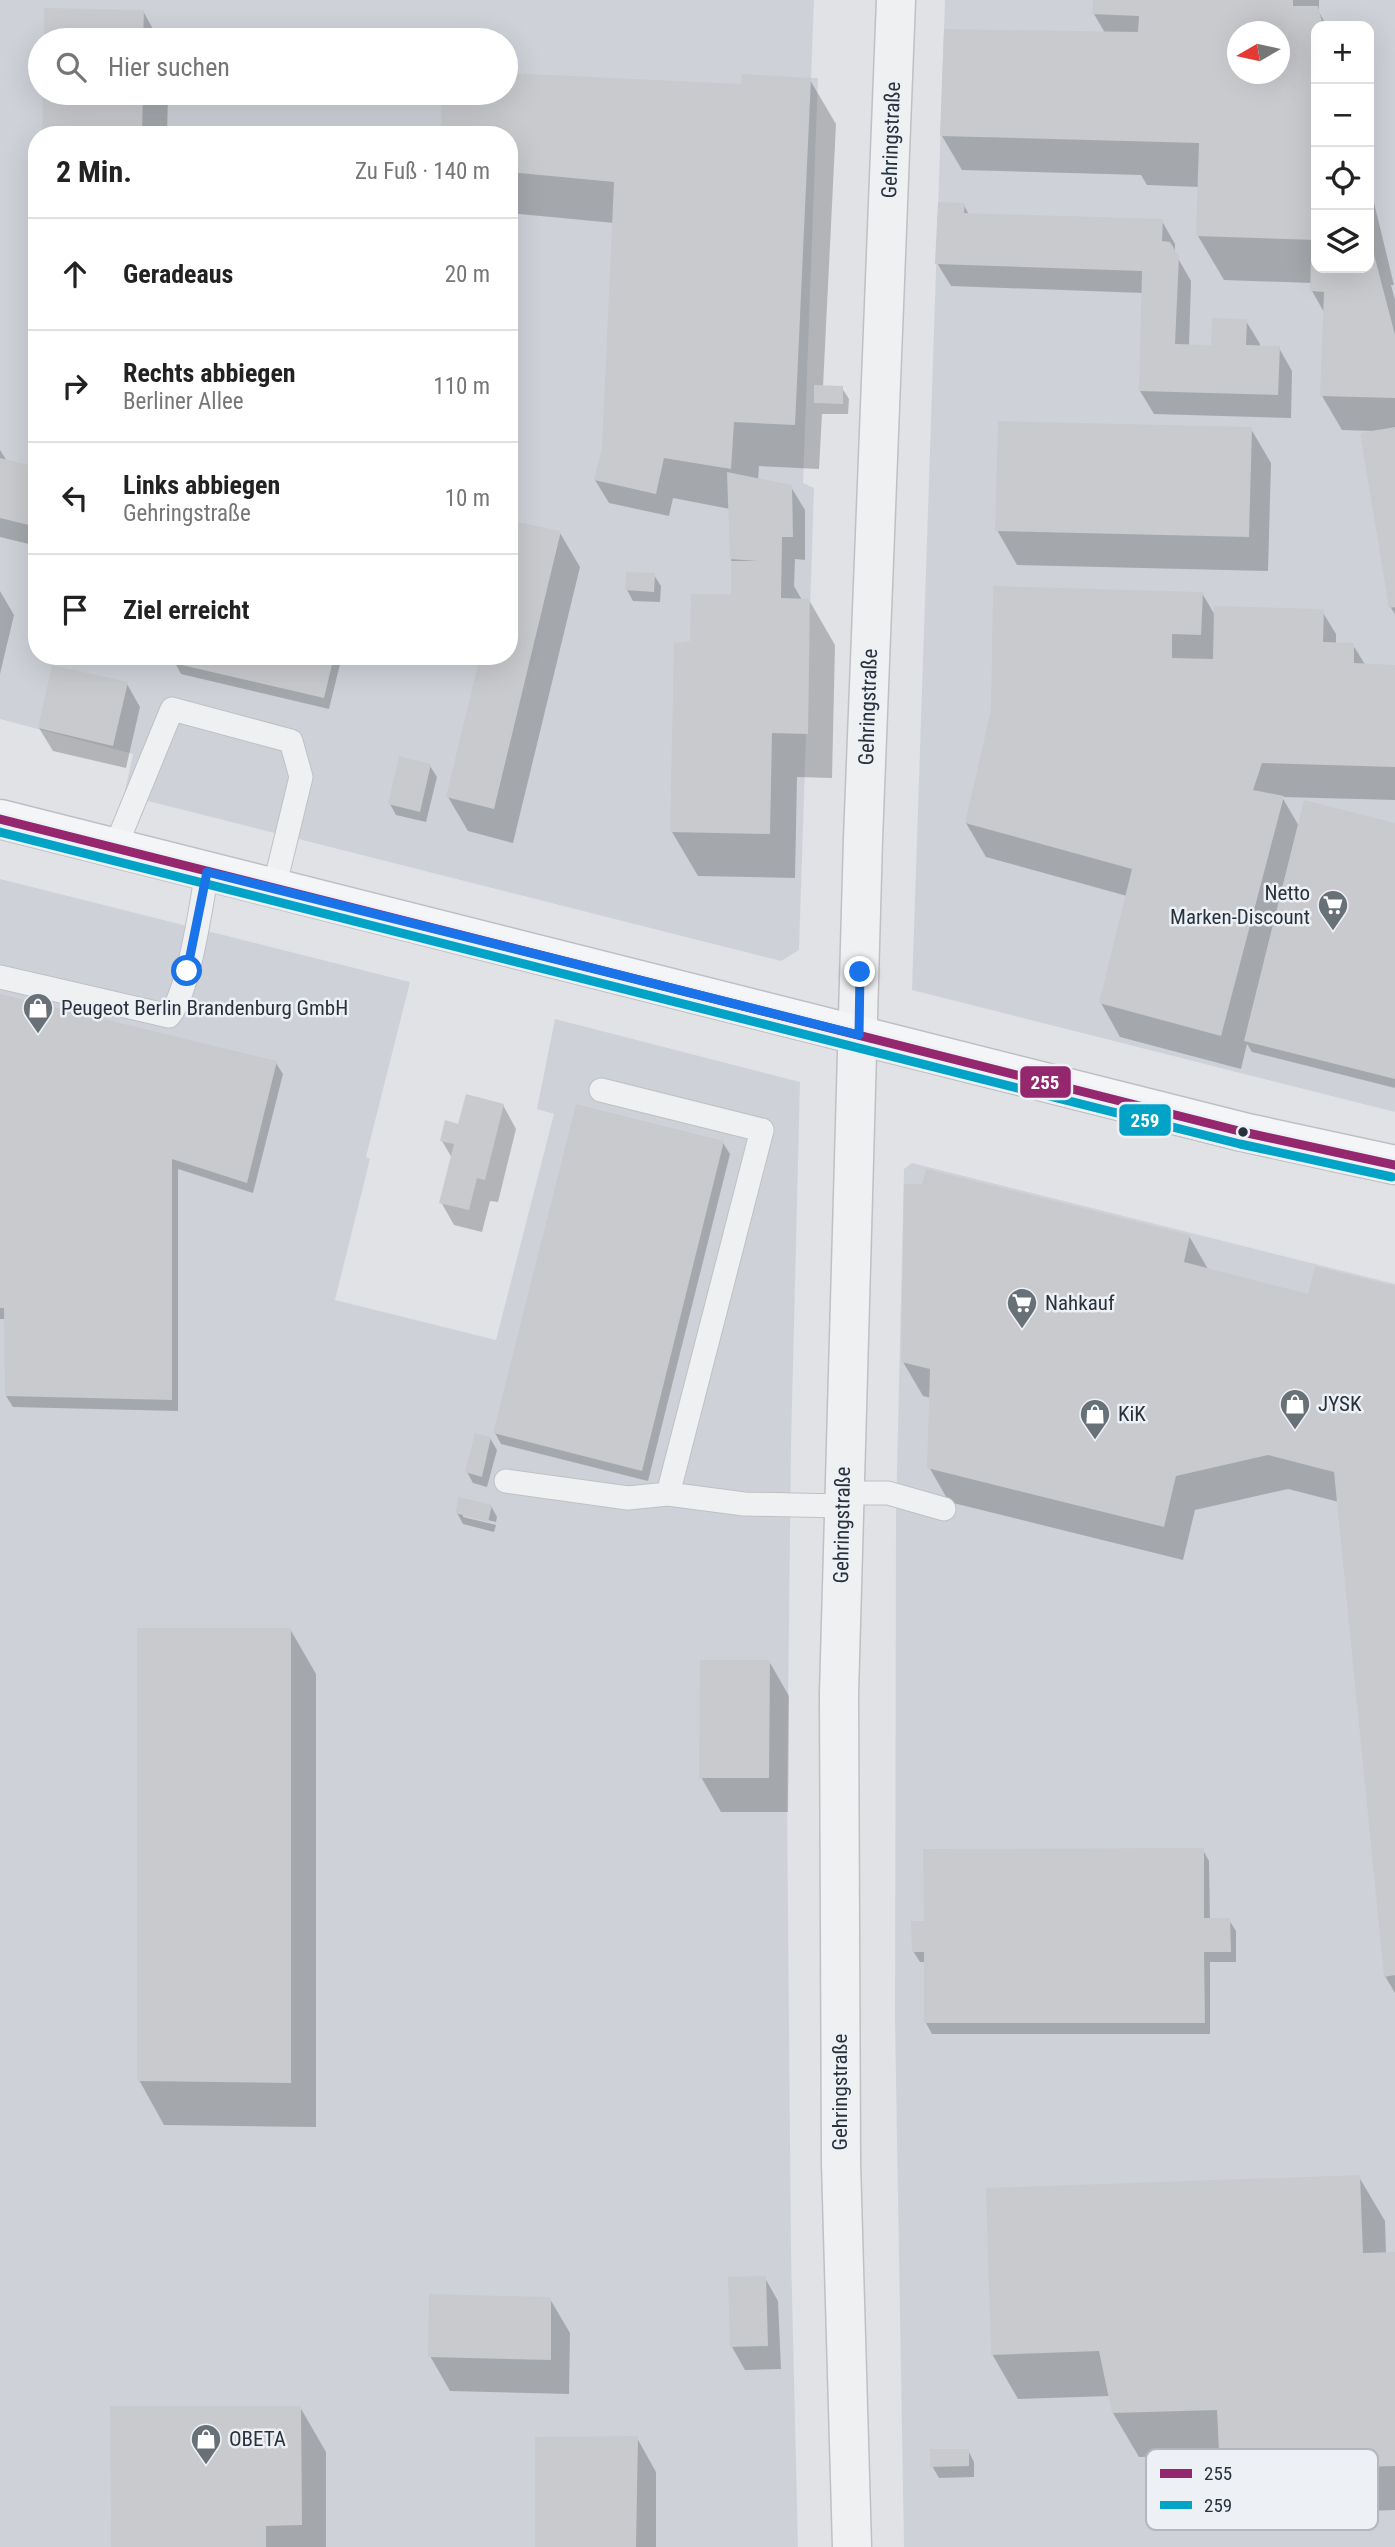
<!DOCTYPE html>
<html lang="de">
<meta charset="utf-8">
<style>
body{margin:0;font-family:"Roboto Condensed",sans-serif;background:#f2f2f2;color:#222}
.controls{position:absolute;right:21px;top:21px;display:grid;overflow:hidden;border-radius:14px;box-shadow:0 7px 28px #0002}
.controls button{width:63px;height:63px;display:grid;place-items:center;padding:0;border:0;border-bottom:2px solid #e0e0e0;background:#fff;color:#222;font:35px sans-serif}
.compass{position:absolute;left:1227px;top:21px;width:63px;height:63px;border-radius:50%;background:#fff;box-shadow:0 7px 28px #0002;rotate:261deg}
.stop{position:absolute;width:21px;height:21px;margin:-16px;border:5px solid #1a73e8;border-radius:50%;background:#fff}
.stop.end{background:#1a73e8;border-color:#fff;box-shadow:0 2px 7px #0008}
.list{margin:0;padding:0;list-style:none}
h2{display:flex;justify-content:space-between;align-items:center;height:91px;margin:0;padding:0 28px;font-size:30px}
h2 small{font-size:23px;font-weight:400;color:#767676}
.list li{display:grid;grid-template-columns:46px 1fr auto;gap:21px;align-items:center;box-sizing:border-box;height:112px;padding:0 28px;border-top:2px solid #e0e0e0}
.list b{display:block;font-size:26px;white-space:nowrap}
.list p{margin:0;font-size:23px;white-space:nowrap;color:#767676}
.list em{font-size:23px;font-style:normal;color:#767676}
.icon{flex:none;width:38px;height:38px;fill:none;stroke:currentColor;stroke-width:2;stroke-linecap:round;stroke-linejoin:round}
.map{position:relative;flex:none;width:1395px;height:2547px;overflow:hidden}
.search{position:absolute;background:#fff;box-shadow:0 7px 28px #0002;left:28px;top:28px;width:490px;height:77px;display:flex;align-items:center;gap:18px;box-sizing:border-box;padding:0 24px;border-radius:38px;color:#767676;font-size:26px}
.panel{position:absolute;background:#fff;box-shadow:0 7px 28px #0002;left:28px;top:126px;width:490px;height:539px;border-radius:28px}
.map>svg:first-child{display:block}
</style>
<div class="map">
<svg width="1395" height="2547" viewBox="0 0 1395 2547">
<rect width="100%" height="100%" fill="#e0e2e5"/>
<path fill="#ced2d8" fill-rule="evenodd" d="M0,0H814L811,78H818L803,483L814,488L799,950L781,961L124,795L133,754L0,719ZM40,40H506V93H40ZM37,135H509V656H37Z
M945,0H1395V1112L912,990ZM1316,26H1369V268H1316ZM1238,32H1280V74H1238Z
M0,879L410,982L366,1157L370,1159L335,1300L496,1340L554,1114L537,1109L555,1019L800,1082L791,1445L787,1800L791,2252L798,2547H0Z
M912,1163L1395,1284V2547H904L895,2021L896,1514L904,1169Z"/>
<path fill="#0003" fill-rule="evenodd" d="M1095,0H1319V12L1327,26H1316V268H1369V182L1394,285H1391L1395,300V614L1391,608L1375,431L1342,430L1322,396L1325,314L1312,291V283L1224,280L1198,236L1199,187L1147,185L1141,175L962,170L942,136L1105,33L1094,14ZM1238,32H1280V74H1238Z
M46,10L143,11L159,40H45Z
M506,75L743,85L810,80L836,124L823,387L842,388L849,399L848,414H822L819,469L759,466L758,480L791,487L805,510V560L795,559L794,586L802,600H809L835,645L832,778L797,777L795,878L698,876L672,832L692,642L732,596L730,509L673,498L669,516L609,503L595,480L603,449L614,223L509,213V135H442L444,93H506Z
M45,93H168L167,135H44Z
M964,205L969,215L1162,221L1175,244V253L1191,281L1189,346H1212L1246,321L1260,344V348H1279L1292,371L1291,418L1154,414L1140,391L1143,293L951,286L937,263Z
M1251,429L1271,463L1268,571L1017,565L997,530Z
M0,450L7,461L37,468V546L0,537Z
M560,533L580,567L513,843L468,831L448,797Z
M654,575L661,586L660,602L633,601L627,590Z
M0,591L14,615L0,674Z
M1202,593L1216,617L1322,611L1336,634V644L1353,645L1366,666L1395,667V800L1282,797L1299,826L1395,825V1088L1252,1052L1247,1044L1241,1069L1120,1037L1101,1003L1127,896L986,857L966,823Z
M176,656H342L329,709L181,674L175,663Z
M127,684L140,707L126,768L53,751L39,728Z
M430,766L437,777L426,822L396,815L390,804Z
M0,996L276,1063L283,1074L253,1193L178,1169V1411L13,1407L6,1396V1319H0Z
M503,1105L516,1129L498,1202L490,1201L482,1232L454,1225L441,1202L452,1158L442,1141L460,1126Z
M723,1143L730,1154L648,1481L501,1444L495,1433Z
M1189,1236L1208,1269L1310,1296L1395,1288V1993L1385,1976L1339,1502L1288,1489L1195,1510L1183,1560L949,1502L929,1467L931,1398L923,1396L903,1362Z
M490,1438L497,1450L487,1487L473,1483L467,1472Z
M491,1506L497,1517L496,1522L463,1514V1517L496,1525L494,1532L463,1524L457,1513Z
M290,1629L316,1674V2127L164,2125L139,2080Z
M769,1661L789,1696L788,1812H721L701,1777Z
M1203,1850L1209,1861L1210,1920H1229L1236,1931V1962H1210V2034H932L926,2023V1962H920L913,1951L926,1922Z
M1359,2177L1385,2221L1386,2254L1395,2253V2510L1247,2515L1221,2470V2455L1139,2457L1113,2413L1110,2396L1018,2399L992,2354Z
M765,2278L778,2301L781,2369L745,2370L732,2347Z
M550,2299L570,2333L569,2394L450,2391L430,2356Z
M300,2407L326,2452V2547H112Z
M637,2438L656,2472V2547H537Z
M968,2450L974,2462V2477L939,2478L932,2466Z"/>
<path fill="#c8cacd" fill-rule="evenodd" d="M1093,0H1293V6H1318L1323,26H1316V240L1196,236L1199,143L940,136L944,29L1138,32L1139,16L1092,14ZM1238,32H1280V74H1237Z
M44,8L144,10L143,40H44Z
M506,73L741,84L742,74L811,78L795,425L734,422L731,469L664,458L656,494L594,480L602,447L614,182L509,172V135H441L442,93H506Z
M43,93H143L142,135H42Z
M938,202L965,203L964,213L1163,219L1162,241L1170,242L1179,256L1175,344L1211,345L1212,318L1247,319L1246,345L1280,346L1278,395L1139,391L1142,271L935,264Z
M1370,239L1395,335V398L1320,396L1324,292L1310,291L1311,259H1316V268H1369Z
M814,385L843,386V404L814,403Z
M998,421L1252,427L1249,537L995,531Z
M1395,427V607L1389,608L1360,433Z
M0,458L37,467V527L0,518Z
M727,472L792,485L793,537H782L781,598L810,599L808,734L772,733L770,834L670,832L674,643L690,641L691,594H731V561H758L730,559Z
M513,521L561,531L494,809L446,797L480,656H509V537Z
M626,572L655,573L654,592L625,590Z
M993,586L1203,592L1201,635L1172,634V658L1213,659L1214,606L1324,609L1323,642L1354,643V663L1395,665V767L1262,763L1253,790L1284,796L1221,1036L1099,1003L1132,869L965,823L991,710Z
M175,656H334L324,698L173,663Z
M52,665L128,682L113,746L38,728Z
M399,756L431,764L420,812L388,804Z
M1304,800L1395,823V1079L1244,1041Z
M0,994L277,1061L247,1183L172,1159V1400L5,1396L4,1308H0Z
M466,1094L504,1104L485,1180L477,1178L469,1210L439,1203L454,1144L440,1141L445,1120L458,1124Z
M576,1104L724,1141L642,1471L493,1433Z
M926,1169L1190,1235L1184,1262L1308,1294L1315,1266L1395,1286V1975L1384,1977L1334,1472L1268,1455L1176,1476L1164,1527L927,1468L930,1369L901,1362L904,1184H922Z
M475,1433L491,1437L482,1477L465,1472Z
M459,1497L492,1505L488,1522L455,1513Z
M137,1628H291V2083L137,2081Z
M700,1660H770L769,1778H699Z
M1204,1848V1918H1230L1231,1952H1204L1205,2023H924V1952H912L911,1921H924L923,1849Z
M1360,2175L1363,2253L1395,2252V2466L1220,2471L1217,2410L1112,2413L1099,2351L991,2355L986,2188Z
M766,2276L768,2346L730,2347L728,2277Z
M429,2294L551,2297V2360L428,2357Z
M110,2406H301L302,2525L266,2526V2547H111Z
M638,2436L636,2547H535V2437Z
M930,2449H969V2466L930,2467Z"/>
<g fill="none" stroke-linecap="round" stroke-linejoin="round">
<g stroke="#bec0c3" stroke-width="25">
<path id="lane" d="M115,848L172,709L291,741L301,777L274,888
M0,977L169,1016C189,992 201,906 207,872
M601,1090L762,1130L668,1494L744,1504L842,1506
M506,1481L628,1498L668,1494
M843,1493H888L944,1509"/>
</g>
<g stroke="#bec0c3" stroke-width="41">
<path id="street" d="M852,2547L841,2163L839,1694L863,839L896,0"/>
</g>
<g stroke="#bcbfc3" stroke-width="41">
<path id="primary" d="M0,819L1243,1132L1395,1165"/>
</g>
<use href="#lane" stroke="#eff0f2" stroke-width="23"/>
<use href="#street" stroke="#eff0f2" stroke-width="38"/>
<use href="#primary" stroke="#f4f5f6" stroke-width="38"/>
<g stroke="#edf1f5" stroke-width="14">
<path id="bus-1" d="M0,819L1243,1132L1395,1165"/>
</g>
<g stroke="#edf1f5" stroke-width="14">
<path id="bus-2" d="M0,832L1240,1144L1392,1177"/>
</g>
<use href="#bus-1" stroke="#95276e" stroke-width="9"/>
<use href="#bus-2" stroke="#02a3c7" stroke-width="9"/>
</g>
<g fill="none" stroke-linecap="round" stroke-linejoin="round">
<path stroke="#1a73e8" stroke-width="9" d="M187,971L207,872L859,1035L860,972"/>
</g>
<defs>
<g id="supermarket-pin" transform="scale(1.575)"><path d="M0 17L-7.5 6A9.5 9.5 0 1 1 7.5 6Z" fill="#687078" stroke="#edf1f5"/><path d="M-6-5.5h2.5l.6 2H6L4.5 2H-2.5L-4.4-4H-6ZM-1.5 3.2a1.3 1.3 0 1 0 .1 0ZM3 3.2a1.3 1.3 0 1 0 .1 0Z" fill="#fff"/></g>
<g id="shop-pin" transform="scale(1.575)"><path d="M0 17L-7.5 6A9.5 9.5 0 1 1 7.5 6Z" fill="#687078" stroke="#edf1f5"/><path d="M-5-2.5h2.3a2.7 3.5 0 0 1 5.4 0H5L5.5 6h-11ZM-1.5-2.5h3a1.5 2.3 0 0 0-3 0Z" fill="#fff"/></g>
</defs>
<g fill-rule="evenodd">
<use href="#supermarket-pin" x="1333" y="905"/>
<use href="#shop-pin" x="38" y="1008"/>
<use href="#supermarket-pin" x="1022" y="1303"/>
<use href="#shop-pin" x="1295" y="1404"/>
<use href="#shop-pin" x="1095" y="1414"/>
<use href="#shop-pin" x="206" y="2439"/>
</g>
<circle fill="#28323d" stroke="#edf1f5" stroke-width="2.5" cx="1243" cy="1132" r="6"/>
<g text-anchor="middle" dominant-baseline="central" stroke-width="5" stroke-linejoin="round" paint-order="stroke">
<g font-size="21" fill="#28323d" stroke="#edf1f5">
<text transform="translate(891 140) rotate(-88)">Gehringstraße</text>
<text transform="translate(868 707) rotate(-88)">Gehringstraße</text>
<text transform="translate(842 1525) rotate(-89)">Gehringstraße</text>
<text transform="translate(840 2092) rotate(-90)">Gehringstraße</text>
</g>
<g font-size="21" fill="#28323d" stroke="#edf1f5" text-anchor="start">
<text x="1310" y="893" text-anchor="end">Netto<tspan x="1310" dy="24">Marken-Discount</tspan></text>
<text x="61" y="1008">Peugeot Berlin Brandenburg GmbH</text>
<text x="1045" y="1303">Nahkauf</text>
<text x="1318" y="1404">JYSK</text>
<text x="1118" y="1414">KiK</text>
<text x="229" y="2439">OBETA</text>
</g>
</g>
<rect x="1146" y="2449" width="232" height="81" rx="10" fill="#edf1f5" stroke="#b2b8be" stroke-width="2"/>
<rect x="1160" y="2469" width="32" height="9" fill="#95276e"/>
<rect x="1160" y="2501" width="32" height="8" fill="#02a3c7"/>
<g font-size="19" fill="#28323d">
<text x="1204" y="2480">255</text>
<text x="1204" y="2512">259</text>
</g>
<g stroke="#edf1f5" stroke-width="2.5">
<rect x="1019" y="1065" width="53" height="34" rx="7" fill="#95276e"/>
<rect x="1118" y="1103" width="54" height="34" rx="7" fill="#02a3c7"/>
</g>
<g font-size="19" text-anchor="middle" font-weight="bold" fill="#fff">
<text x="1045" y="1089">255</text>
<text x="1145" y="1127">259</text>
</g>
</svg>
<div class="controls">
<button>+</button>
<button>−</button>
<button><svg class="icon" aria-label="locate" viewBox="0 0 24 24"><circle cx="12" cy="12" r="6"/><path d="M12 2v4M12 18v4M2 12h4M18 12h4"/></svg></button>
<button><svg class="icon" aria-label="layers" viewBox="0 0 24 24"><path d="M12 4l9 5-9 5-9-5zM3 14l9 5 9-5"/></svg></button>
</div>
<svg class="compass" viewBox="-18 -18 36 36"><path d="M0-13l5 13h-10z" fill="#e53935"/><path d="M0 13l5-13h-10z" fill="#767676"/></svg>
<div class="stop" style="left:187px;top:971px"></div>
<div class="stop end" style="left:860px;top:972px"></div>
<div class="search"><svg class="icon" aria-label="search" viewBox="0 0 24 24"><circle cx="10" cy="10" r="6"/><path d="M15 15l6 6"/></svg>Hier suchen</div>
<section class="panel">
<h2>2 Min.<small>Zu Fuß · 140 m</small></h2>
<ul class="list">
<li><svg class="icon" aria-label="ahead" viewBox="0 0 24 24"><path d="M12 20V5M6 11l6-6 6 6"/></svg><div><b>Geradeaus</b></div><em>20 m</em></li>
<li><svg class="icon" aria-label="right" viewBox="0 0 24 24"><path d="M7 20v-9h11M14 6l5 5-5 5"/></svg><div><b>Rechts abbiegen</b><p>Berliner Allee</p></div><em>110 m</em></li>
<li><svg class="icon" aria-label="left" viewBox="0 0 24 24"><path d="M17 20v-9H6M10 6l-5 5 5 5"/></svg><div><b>Links abbiegen</b><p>Gehringstraße</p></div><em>10 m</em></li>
<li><svg class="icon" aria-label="arrive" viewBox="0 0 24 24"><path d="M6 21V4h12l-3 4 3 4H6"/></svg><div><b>Ziel erreicht</b></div></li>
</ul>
</section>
</div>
